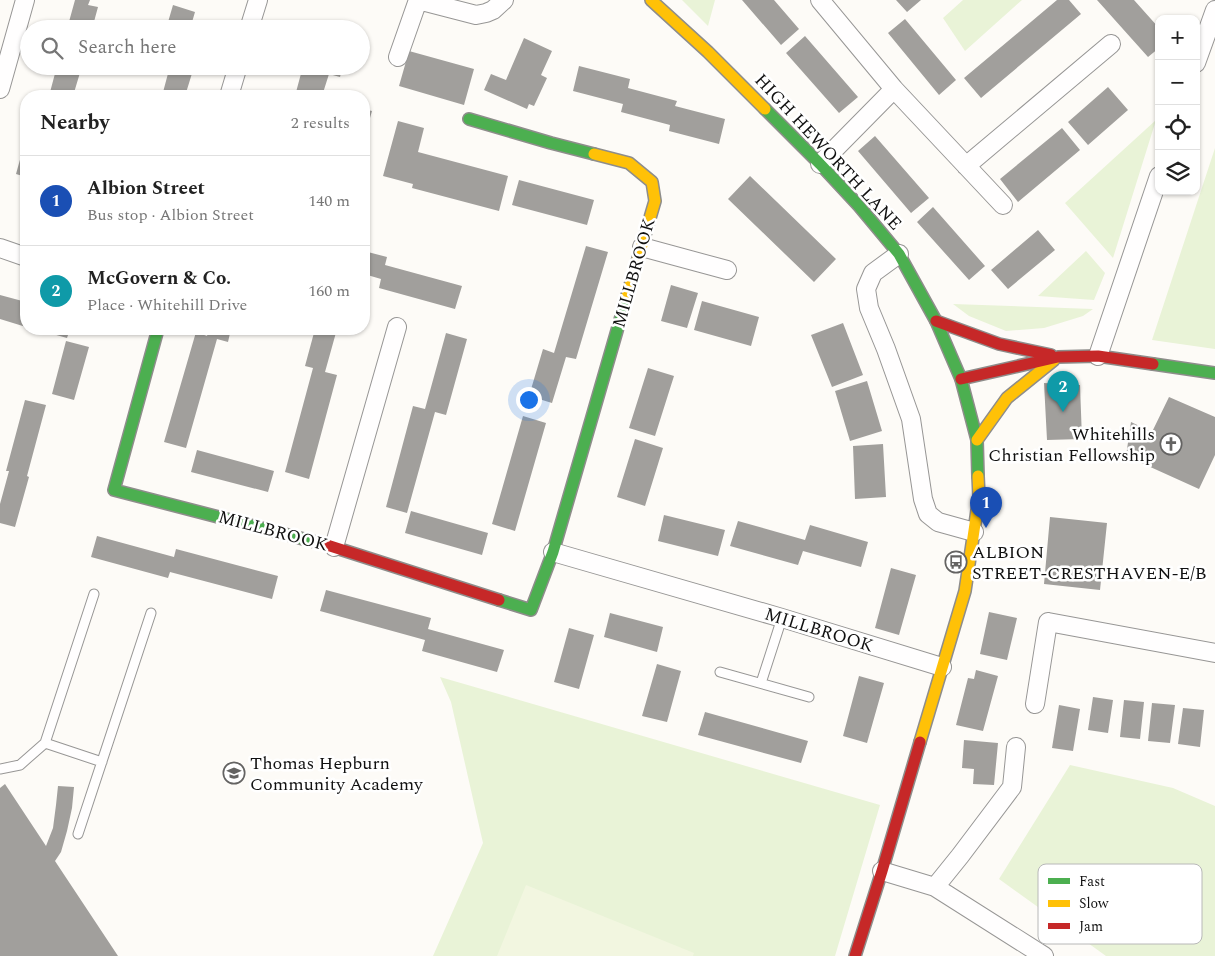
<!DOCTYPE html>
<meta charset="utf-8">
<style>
body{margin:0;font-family:Spectral,serif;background:#f2f2f2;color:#222}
.controls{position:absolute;right:15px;top:15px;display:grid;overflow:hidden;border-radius:10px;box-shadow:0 1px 4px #0004}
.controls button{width:45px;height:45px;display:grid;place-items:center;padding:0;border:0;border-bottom:1px solid #e0e0e0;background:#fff;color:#222;font:25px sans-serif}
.you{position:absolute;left:528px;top:399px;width:18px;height:18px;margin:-12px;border:4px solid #fff;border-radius:50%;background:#1a73e8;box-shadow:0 0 0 8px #1a73e833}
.badge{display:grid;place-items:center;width:32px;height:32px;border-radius:50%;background:#646362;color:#fff;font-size:16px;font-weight:700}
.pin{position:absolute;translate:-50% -41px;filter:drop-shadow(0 1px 2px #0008)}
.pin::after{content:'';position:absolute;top:26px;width:18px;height:15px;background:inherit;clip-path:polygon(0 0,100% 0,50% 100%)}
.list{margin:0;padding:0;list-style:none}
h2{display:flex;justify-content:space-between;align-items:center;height:65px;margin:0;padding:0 20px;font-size:21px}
h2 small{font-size:16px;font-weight:400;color:#767676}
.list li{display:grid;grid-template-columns:32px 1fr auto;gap:15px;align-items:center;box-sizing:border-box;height:90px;padding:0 20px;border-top:1px solid #e0e0e0}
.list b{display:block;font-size:19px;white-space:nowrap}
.list p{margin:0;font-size:16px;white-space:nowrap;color:#767676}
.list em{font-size:16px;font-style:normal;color:#767676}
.icon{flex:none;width:28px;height:28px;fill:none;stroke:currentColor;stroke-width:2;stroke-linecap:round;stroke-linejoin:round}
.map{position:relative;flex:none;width:1215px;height:956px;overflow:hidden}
.search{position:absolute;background:#fff;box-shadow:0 1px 4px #0004;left:20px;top:20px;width:350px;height:55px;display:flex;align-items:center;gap:12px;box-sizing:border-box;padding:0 18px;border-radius:28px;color:#767676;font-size:19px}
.panel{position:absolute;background:#fff;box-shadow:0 1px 4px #0004;left:20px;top:90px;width:350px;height:245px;border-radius:20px}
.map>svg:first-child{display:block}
</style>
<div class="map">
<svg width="1215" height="956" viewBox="0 0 1215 956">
<rect width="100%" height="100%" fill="#fdfbf7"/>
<path fill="#e9f3d7" d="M682,0H715L708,26Z
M963,0H1022L965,51L943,18Z
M1156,120L1113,258L1065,203Z
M1215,148V349L1152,340Z
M1086,251L1105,273L1094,300L1038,296Z
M953,304L1093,309L1083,316L1044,328L1006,331L969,316Z
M440,677L880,805L835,956H433L483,843L451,702Z
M1070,765L1173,788L1215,806V956H1106L999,879Z"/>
<path fill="#f2f6e0" d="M526,885L694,953L693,956H497Z"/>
<path fill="#a19f9c" d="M75,0H90L88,5L98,7L92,29H67Z
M742,0H774L799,29L781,45Z
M896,0H921L907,12Z
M1057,0H1069L1081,14L981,98L964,78Z
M1097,0H1134L1159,28V48L1148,57Z
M173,5L195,12L190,29H166Z
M905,19L956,80L939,95L888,33Z
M805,36L858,97L839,113L786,53Z
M524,38L552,51L541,75L547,78L534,106L529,104L527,109L484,90L491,74L506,80Z
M409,51L474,69L464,105L399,86Z
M57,66H82L73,96H49Z
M170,66H190L194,67L185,96H162Z
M303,66H343L340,77L329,74L322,96H295Z
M579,66L630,79L628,88L677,101L675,106L725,119L719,144L669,131L670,125L621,112L623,104L573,91Z
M1108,87L1128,110L1088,145L1068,122Z
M364,109L372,111L364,139Z
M398,121L424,128L418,152L508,176L499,211L412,188L413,184L383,176Z
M1062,128L1080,150L1018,202L1000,179Z
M875,136L929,198L911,213L858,151Z
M26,138V177L16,174Z
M750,176L836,259L814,282L728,199Z
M519,180L594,200L587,225L512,205Z
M933,207L985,266L969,280L917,222Z
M1038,230L1055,250L1008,289L991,270Z
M586,246L608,252L576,359L566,357L552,403L529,396L543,349L554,353Z
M364,251L387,257L385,265L462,286L455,309L379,288L381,279L364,274Z
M671,285L698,293L687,328L661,321Z
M0,295L26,302V327L0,319Z
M702,301L759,317L751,346L694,330Z
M843,323L863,375L832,387L811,335Z
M35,329H70L67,338Z
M209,329H231L228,342L217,339L186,448L164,442L196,332L207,336Z
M315,329H337L325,372L337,375L309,479L285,472L313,368L305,366Z
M446,333L467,339L446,415L435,412L407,513L386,507L413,406L425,409Z
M66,341L89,347L74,400L52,394Z
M648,368L674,376L655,436L629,428Z
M867,381L882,431L850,441L835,391Z
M1044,383L1080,385L1082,439L1047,440Z
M1169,397L1215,417V455L1199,489L1126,456L1131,422L1152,432Z
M25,400L46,405L27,476L29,477L15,527L0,523V504L9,471H6Z
M523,416L546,423L515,531L492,524Z
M635,439L663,448L645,506L617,497Z
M883,444L886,497L855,499L853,446Z
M197,450L274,471L268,492L191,472Z
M411,511L488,533L482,555L405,533Z
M664,515L725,530L718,556L658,541Z
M1050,517L1107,523L1100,590L1044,584Z
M738,521L805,540L810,525L868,542L861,567L803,551L798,565L730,546Z
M97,536L174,557L176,549L278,576L272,599L170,572L168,578L91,557Z
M891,568L916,575L899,635L875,628Z
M326,590L431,618L428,629L504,650L497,672L422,651L425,640L320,611Z
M989,612L1017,618L1007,660L980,654Z
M610,613L663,627L657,652L604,637Z
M569,628L594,635L579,689L554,682Z
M657,664L681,671L667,722L642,716Z
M976,670L998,676L983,731L956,725L968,678L974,679Z
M859,676L884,683L867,743L843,736Z
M1093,697L1113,700L1108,733L1088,730Z
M1124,700L1144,702L1140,739L1120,737Z
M1152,703L1175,705L1170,743L1148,741Z
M1059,705L1080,709L1073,751L1052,748Z
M1183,708L1204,710L1200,747L1178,744Z
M705,712L808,741L801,763L698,735Z
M964,740L998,743L994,785L973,784L974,769L962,768Z
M5,784L46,846L53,828L56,805L58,786L74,787L72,808L67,831L61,852L55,861L118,956H0V788Z"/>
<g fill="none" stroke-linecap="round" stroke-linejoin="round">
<g stroke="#979695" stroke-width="11">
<path id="lane" d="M720,672L809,697
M761,683L782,618
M45,743L94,594
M0,769L20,765L45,743L102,762
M78,834L151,613"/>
</g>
<g stroke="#979695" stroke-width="20">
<path id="street" d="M820,0L894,89L1003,205
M249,29L258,0
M398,57L418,0L476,15L486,13L493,10L504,0
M1196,63L1215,10
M0,89L25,0
M229,96L238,66
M820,164L894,89
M966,166L1111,44
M642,247L727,270
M0,248L26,257
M899,254L873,273L866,289L869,308L886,349L911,419L923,499L928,514L938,522L974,532
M1098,356L1159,176
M334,547L397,327
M553,552L782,618L942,667
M1035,704L1048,622L1215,653
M882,871L935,887L1044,956
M935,887L960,856L1012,787L1016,747"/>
</g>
<g stroke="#8e8d8b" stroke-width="14">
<path id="fast" d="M765,109L820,164L859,206L899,254L936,321L961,379L977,440L978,476
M469,119L551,143L594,154
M158,329L114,490L327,545
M1153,364L1215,373
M499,600L531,610L553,552L627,296"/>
</g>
<g stroke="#8e8d8b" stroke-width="14">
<path id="slow" d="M651,0L708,52L765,109
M594,154L629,163L652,182L655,201L627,296
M977,440L1007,398L1054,360
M920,742L965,591L979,497L978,476"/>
</g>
<g stroke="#8e8d8b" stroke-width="14">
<path id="jam" d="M936,321L999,344L1051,355
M961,379L1058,357L1098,356L1153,364
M327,545L499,600
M855,956L882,871L920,742"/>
</g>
<use href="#lane" stroke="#fffefe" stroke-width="9"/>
<use href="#street" stroke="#fffefe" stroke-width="18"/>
<use href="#fast" stroke="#4caf50" stroke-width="11"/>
<use href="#slow" stroke="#ffc107" stroke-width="11"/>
<use href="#jam" stroke="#c62828" stroke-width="11"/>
</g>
<defs>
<g id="church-ring" transform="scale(1.125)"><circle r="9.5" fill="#fff" stroke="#646362" stroke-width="1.5"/><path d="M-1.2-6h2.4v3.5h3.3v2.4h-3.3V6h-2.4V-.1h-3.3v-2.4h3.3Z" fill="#646362"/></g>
<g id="bus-ring" transform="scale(1.125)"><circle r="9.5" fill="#fff" stroke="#646362" stroke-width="1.5"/><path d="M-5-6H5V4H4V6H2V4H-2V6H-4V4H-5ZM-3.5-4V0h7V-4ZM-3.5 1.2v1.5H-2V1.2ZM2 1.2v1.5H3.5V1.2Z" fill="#646362"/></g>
<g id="school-ring" transform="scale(1.125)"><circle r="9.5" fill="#fff" stroke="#646362" stroke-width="1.5"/><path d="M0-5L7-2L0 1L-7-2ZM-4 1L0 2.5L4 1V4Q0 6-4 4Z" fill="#646362"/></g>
</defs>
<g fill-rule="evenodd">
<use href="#church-ring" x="1171" y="444"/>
<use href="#bus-ring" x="956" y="562"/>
<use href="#school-ring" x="234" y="773"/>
</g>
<g text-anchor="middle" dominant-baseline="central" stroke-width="5" stroke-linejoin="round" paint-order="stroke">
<g font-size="18" fill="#111" stroke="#fff">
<text transform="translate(828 152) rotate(47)">HIGH HEWORTH LANE</text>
<text transform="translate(634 273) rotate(-74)">MILLBROOK</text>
<text transform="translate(273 531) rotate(15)">MILLBROOK</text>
<text transform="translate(819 630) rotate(17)">MILLBROOK</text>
</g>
<g font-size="18" fill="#111" stroke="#fff" text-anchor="start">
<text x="1155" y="434" text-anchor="end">Whitehills<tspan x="1155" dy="21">Christian Fellowship</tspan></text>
<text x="972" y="552">ALBION<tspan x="972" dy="21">STREET-CRESTHAVEN-E/B</tspan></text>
<text x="250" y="763">Thomas Hepburn<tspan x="250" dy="21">Community Academy</tspan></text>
</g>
</g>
<rect x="1038" y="864" width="164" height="80" rx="8" fill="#fff" stroke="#b8b8b8" stroke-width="1"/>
<rect x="1048" y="878" width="22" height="6" fill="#4caf50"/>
<rect x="1048" y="900" width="22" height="7" fill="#ffc107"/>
<rect x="1048" y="923" width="22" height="6" fill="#c62828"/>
<g font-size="14" fill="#111">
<text x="1079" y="886">Fast</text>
<text x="1079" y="908">Slow</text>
<text x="1079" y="931">Jam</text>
</g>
</svg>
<div class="controls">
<button>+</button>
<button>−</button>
<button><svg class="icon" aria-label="locate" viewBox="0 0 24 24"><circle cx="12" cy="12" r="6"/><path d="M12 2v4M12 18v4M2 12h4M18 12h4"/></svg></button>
<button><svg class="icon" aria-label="layers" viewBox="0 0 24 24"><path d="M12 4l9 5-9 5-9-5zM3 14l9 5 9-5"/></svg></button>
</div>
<div class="you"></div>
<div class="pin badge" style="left:986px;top:528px;background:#1a4fb4">1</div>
<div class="pin badge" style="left:1063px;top:412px;background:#0f9aa8">2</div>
<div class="search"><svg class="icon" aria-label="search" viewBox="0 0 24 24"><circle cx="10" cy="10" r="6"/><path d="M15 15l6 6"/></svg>Search here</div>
<section class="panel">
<h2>Nearby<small>2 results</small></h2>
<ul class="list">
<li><span class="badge" style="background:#1a4fb4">1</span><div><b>Albion Street</b><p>Bus stop · Albion Street</p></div><em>140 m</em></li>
<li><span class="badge" style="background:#0f9aa8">2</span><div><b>McGovern &amp; Co.</b><p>Place · Whitehill Drive</p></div><em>160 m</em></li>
</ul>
</section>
</div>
